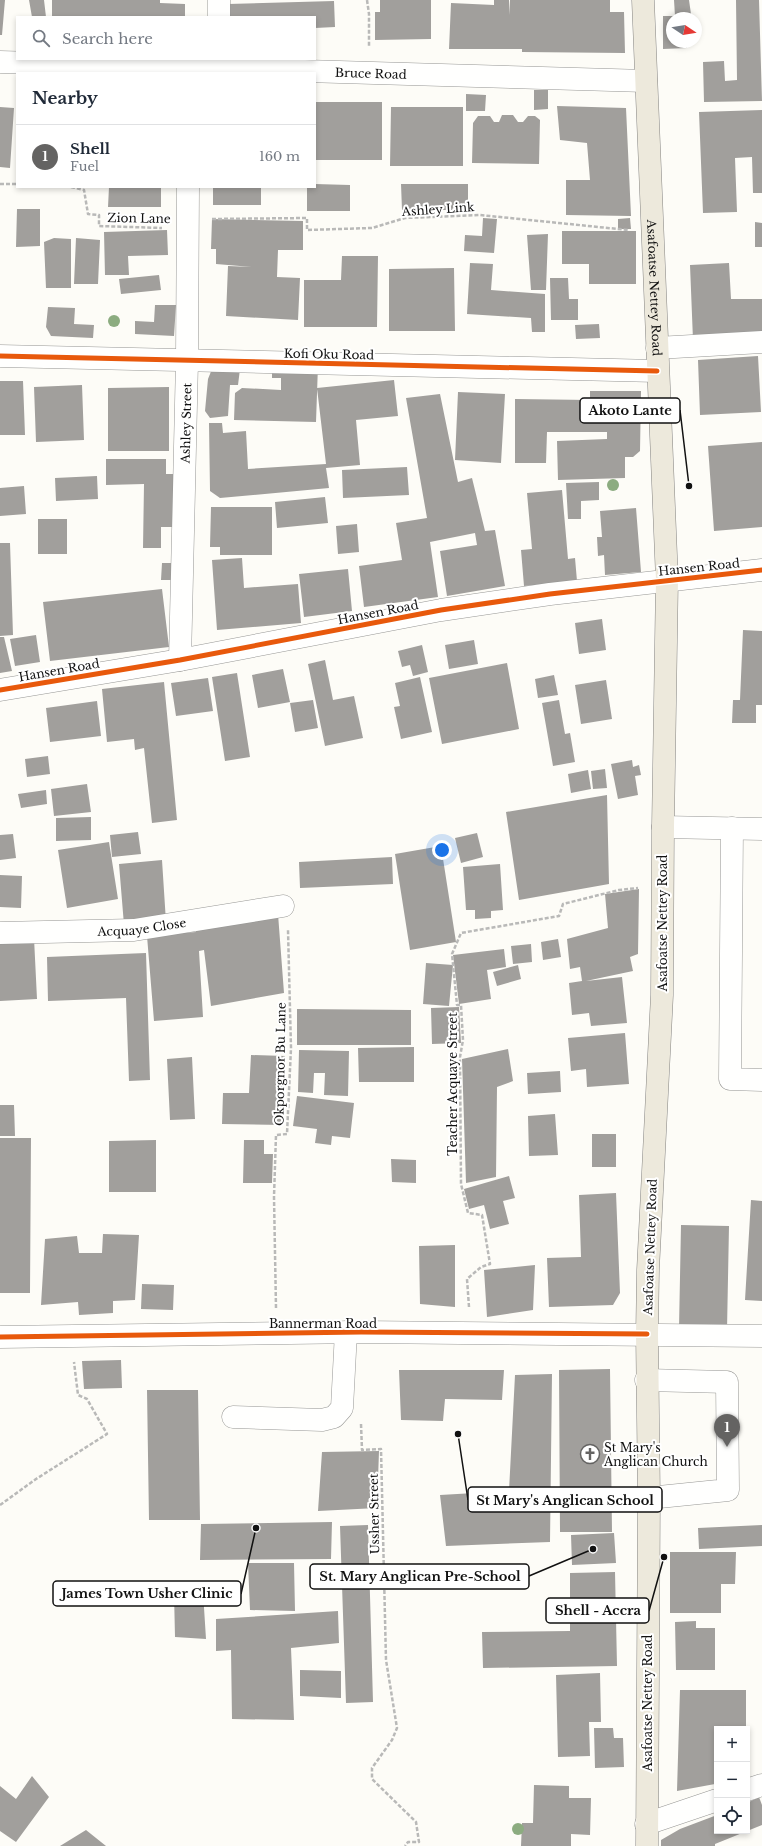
<!DOCTYPE html>
<meta charset="utf-8">
<style>
body{margin:0;font-family:"Libre Baskerville",serif;background:#f6f6f7;color:#1f2937}
.controls{position:absolute;right:12px;bottom:12px;display:grid;overflow:hidden;border-radius:0px;box-shadow:0 2px 6px #0003}
.controls button{width:36px;height:36px;display:grid;place-items:center;padding:0;border:0;border-bottom:1px solid #e0e1e3;background:#fff;color:#1f2937;font:20px sans-serif}
.compass{position:absolute;left:666px;top:12px;width:36px;height:36px;border-radius:50%;background:#fff;box-shadow:0 2px 6px #0003;rotate:102deg}
.you{position:absolute;left:442px;top:850px;width:14px;height:14px;margin:-10px;border:3px solid #fff;border-radius:50%;background:#1a73e8;box-shadow:0 0 0 6px #1a73e833}
.badge{display:grid;place-items:center;width:26px;height:26px;border-radius:50%;background:#646362;color:#fff;font-size:13px;font-weight:700}
.pin{position:absolute;translate:-50% -33px;filter:drop-shadow(0 1px 2px #0008)}
.pin::after{content:'';position:absolute;top:21px;width:14px;height:12px;background:inherit;clip-path:polygon(0 0,100% 0,50% 100%)}
.list{margin:0;padding:0;list-style:none}
h2{display:flex;justify-content:space-between;align-items:center;height:52px;margin:0;padding:0 16px;font-size:17px}
h2 small{font-size:13px;font-weight:400;color:#747a83}
.list li{display:grid;grid-template-columns:26px 1fr auto;gap:12px;align-items:center;box-sizing:border-box;height:64px;padding:0 16px;border-top:1px solid #e0e1e3}
.list b{display:block;font-size:15px;white-space:nowrap}
.list p{margin:0;font-size:13px;white-space:nowrap;color:#747a83}
.list em{font-size:13px;font-style:normal;color:#747a83}
.icon{flex:none;width:22px;height:22px;fill:none;stroke:currentColor;stroke-width:2;stroke-linecap:round;stroke-linejoin:round}
.map{position:relative;flex:none;width:762px;height:1846px;overflow:hidden}
.search{position:absolute;background:#fff;box-shadow:0 2px 6px #0003;left:16px;top:16px;width:300px;height:44px;display:flex;align-items:center;gap:10px;box-sizing:border-box;padding:0 14px;border-radius:0px;color:#747a83;font-size:15px}
.panel{position:absolute;background:#fff;box-shadow:0 2px 6px #0003;left:16px;top:72px;width:300px;height:116px;border-radius:0px}
.map>svg:first-child{display:block}
</style>
<div class="map">
<svg width="762" height="1846" viewBox="0 0 762 1846">
<rect width="100%" height="100%" fill="#fdfcf7"/>
<path fill="#a19f9c" d="M0,0H5L2,35H0Z
M29,0H44L46,17H32Z
M52,0H160V3L185,4V17H52Z
M380,0H431V39L375,40V12H380Z
M494,0H509L510,15V0H610V12H624L625,53L522,52V49H449L451,3L494,5Z
M674,0H689L691,14L686,15V18H672V42H687V48L663,49V16H675Z
M736,0H759L762,101L704,102L703,62L724,61L725,81L737,80Z
M334,1L335,27L315,28V17H229L228,4Z
M534,90H548V109L534,110Z
M466,94L486,95L485,111H466Z
M315,102H382V160H315Z
M557,106L626,108L631,216L566,215V180H590L587,143L560,140Z
M0,107L14,108L10,168L0,167Z
M391,107H463V166H390Z
M762,110V193H753L752,157L735,158L737,212L703,213L699,112Z
M502,115H513L518,122H523L528,116H535L540,120L539,164L472,163L473,123L478,116H490L494,122H499Z
M315,184L350,185V211H307V187H315Z
M401,184H468V210H402Z
M109,187H161V207H108Z
M213,187H261V205H213Z
M17,209H40V246L16,247Z
M483,218L497,219L494,253L464,251L465,235L482,236Z
M630,218L631,229H618V219Z
M212,219L303,221V250H278L277,277L300,278L298,320L226,316L228,266L252,267L216,264V249H211Z
M755,222L762,223V247H755Z
M167,230L168,255L128,256L129,275H105L104,232Z
M562,231H636V284H589V264H562Z
M548,234L546,290H531L527,235Z
M54,238L71,239V288H46L44,242Z
M76,238L100,240L98,284H74Z
M342,256H378L377,327H304V280H341Z
M470,263L493,264L491,290L545,294V332H532L531,318L467,314Z
M729,263L731,299H762V337L693,340L690,265Z
M454,268L455,331H389V269Z
M159,275L161,290L121,294L119,279Z
M550,278H568L569,299H578V320H551Z
M155,305H176L174,336L135,334V321L154,322Z
M48,307L75,308L74,324L94,325L93,338L51,336L46,327Z
M599,324L600,338L576,339L575,325Z
M758,356L761,412L700,415L698,360Z
M272,363L318,365L316,422L234,420L235,393L242,388L281,390V378H272Z
M212,369H240L238,385H230L228,416L210,418L205,411L208,379Z
M394,380L398,416L356,420L360,465L326,468L329,488L220,498L210,491L209,423H222L223,433L246,431L248,469L326,464L317,388Z
M0,381H23L25,435H0Z
M82,385L84,440L36,442L34,387Z
M169,387V451H108V388Z
M590,391H641L640,451L633,457H625V478L558,480L557,441L607,439V432H547L546,463H515V399L590,400Z
M458,392L505,394L501,463L455,460Z
M440,394L458,482L472,478L485,531L495,530L505,586L447,596L440,551L477,545L475,533L430,542L438,597L364,607L359,566L402,560L396,523L427,518L406,398Z
M762,442V527L714,531L708,446Z
M106,459H166V474H174L173,527H161V548H143L144,484L106,485Z
M407,467L409,495L343,498L342,470Z
M97,476L98,499L56,501L55,478Z
M599,482V500L581,501V519H568L566,483Z
M24,486L26,514L0,516V488Z
M562,490L568,559L575,558L577,581L524,586L521,550L532,549L527,493Z
M325,497L328,523L277,528L275,502Z
M211,507H272V555H220V547H210Z
M636,508L641,572L605,575L604,555L598,556L597,537H602L600,511Z
M38,519H67V554H38Z
M357,524L359,552L338,554L336,526Z
M0,543H10L13,635L0,636Z
M242,558L244,588L298,584L301,623L217,630L212,560Z
M162,563H173V580H161Z
M348,569L352,611L304,617L299,574Z
M162,589L169,647L50,661L43,602Z
M602,619L606,650L579,654L575,623Z
M743,630L762,631V705H756V723H732L733,700H740Z
M36,635L40,662L15,666L10,639Z
M0,637H4L12,671L0,673Z
M474,640L478,664L449,669L445,645Z
M422,645L428,672L413,676L410,665L402,667L398,651Z
M325,660L333,700L354,696L363,738L325,746L308,664Z
M507,663L519,729L442,744L429,678Z
M283,669L290,702L258,708L252,675Z
M237,673L250,757L225,761L212,677Z
M554,675L558,695L538,698L535,679Z
M420,677L432,732L401,739L394,707L400,706L395,683Z
M208,678L213,711L176,716L171,683Z
M606,680L612,719L581,724L575,685Z
M164,682L177,820L152,823L144,748L135,750L134,739L107,742L102,689Z
M313,700L318,728L295,732L290,703Z
M559,700L565,734L570,733L575,762L553,766L542,703Z
M97,701L101,736L50,742L46,708Z
M48,756L50,774L27,777L25,759Z
M632,760L633,767L639,765L641,775L635,776L638,795L618,799L611,764Z
M605,769L607,788L593,789L591,771Z
M588,770L591,789L571,793L568,774Z
M87,784L91,812L54,816L51,789Z
M46,790L47,804L21,808L18,794Z
M607,795L609,884L519,900L506,812Z
M91,817V840L56,841V818Z
M138,832L141,854L112,857L110,835Z
M477,833L483,857L461,863L455,838Z
M13,834L16,858L0,860V835Z
M109,842L118,899L67,908L58,850Z
M441,846L456,942L410,950L395,854Z
M392,857L393,884L300,888L299,862Z
M162,860L166,922L124,925L119,864Z
M500,864L503,910L491,911V918L475,919V910H466L463,867Z
M0,875L22,876L21,908L0,907Z
M639,889L638,954L630,957L633,971L586,981L622,977L627,1023L591,1026L589,1013L572,1015L569,983L582,981L580,967L570,969L567,939L608,928L605,894Z
M278,914L284,993L211,1006L204,950L199,951L203,1017L154,1021L147,936L196,932L195,921Z
M34,938L37,999L0,1001V940Z
M558,939L561,957L543,960L541,942Z
M531,944L532,962L513,964L511,946Z
M504,949L506,967L487,970L491,999L459,1004L453,955Z
M146,953L150,1080L129,1081L126,998L48,1001L47,957Z
M426,963L453,965L449,1006L423,1004Z
M518,965L521,979L497,986L493,972Z
M459,1007L461,1043L432,1044L431,1008Z
M297,1009L411,1010V1045H297Z
M625,1033L629,1084L587,1087L586,1069L571,1071L568,1038Z
M414,1047V1082H359L358,1048Z
M508,1049L513,1081L497,1087L496,1177L466,1183L462,1059Z
M299,1050L349,1051L348,1096L324,1095L325,1073H314L313,1093L298,1092Z
M251,1055L285,1056L282,1125L222,1124L223,1093H249Z
M192,1057L195,1119L170,1120L167,1059Z
M560,1071L561,1092L528,1094L527,1073Z
M297,1096L354,1103L350,1138L332,1136L331,1145L315,1143L317,1129L293,1126Z
M0,1105H14L15,1136H0Z
M555,1114L558,1155L529,1156L528,1116Z
M592,1134H616V1167H592Z
M0,1138H31L30,1293H0Z
M156,1140V1192H109V1141Z
M244,1140H264V1154H273L272,1183H243Z
M391,1159L416,1160V1183L392,1182Z
M509,1176L515,1198L503,1201L509,1224L490,1229L484,1205L469,1209L464,1189Z
M616,1193L620,1293L613,1305L549,1307L547,1258L581,1257L579,1195Z
M751,1200L762,1201V1301L745,1300Z
M681,1225L729,1226L727,1330L679,1329Z
M103,1234L139,1235L135,1300L113,1301V1313L79,1315L78,1302L41,1305L45,1239L77,1236L79,1253H102Z
M455,1245V1307L420,1304L419,1246Z
M535,1265L533,1310L487,1317L484,1270Z
M142,1284L174,1285L173,1310L141,1309Z
M121,1360L122,1388L84,1389L82,1361Z
M610,1369L612,1532H560L559,1370Z
M399,1370H504L502,1400L445,1399L443,1421L401,1420Z
M552,1374L550,1542L446,1546L440,1495L509,1491L515,1375Z
M147,1390H198L200,1520H149Z
M379,1451L377,1508L318,1511L322,1452Z
M332,1522L331,1559L200,1560L201,1524Z
M368,1525L373,1702L346,1703L340,1526Z
M762,1525V1546L699,1549L698,1528Z
M614,1533L616,1563L572,1565L571,1535Z
M670,1552H736L735,1584H721V1613H670Z
M248,1563H294L295,1611L250,1610Z
M615,1572L617,1666L483,1668L482,1632L570,1631V1573Z
M203,1592L206,1639L175,1637L174,1593Z
M338,1611L339,1643L291,1648L294,1720L232,1719L231,1650L216,1651V1619Z
M696,1621V1628H715V1670H676L675,1622Z
M300,1670L341,1671V1698L300,1696Z
M600,1673L601,1722H589L590,1756L558,1757L556,1675Z
M680,1690H746V1729H717L715,1784L677,1791Z
M594,1728H613L614,1738H623L624,1767L595,1768Z
M32,1776L49,1797L16,1842L0,1831V1786L16,1799Z
M534,1785L569,1786V1798H591L590,1835L571,1834V1846H521L522,1823H533Z
M759,1797L762,1805V1825L715,1844V1846H661V1840L680,1829L717,1815V1831H747V1803Z
M86,1830L106,1846H60Z"/>
<g fill="none" stroke-linecap="round" stroke-linejoin="round">
<g stroke="#979795" stroke-width="23">
<g id="minor">
<path d="M219,17V0"/>
<path id="s1" d="M0,62L646,81"/>
<path d="M657,348L762,342"/>
<path d="M0,356L657,371"/>
<path id="s2" d="M180,660L187,361L188,187"/>
<path d="M0,690L180,660L441,610L550,594L762,570"/>
<path d="M663,827L762,829"/>
<path d="M732,828L730,1079L762,1080"/>
<path id="s3" d="M0,933L134,930L283,906"/>
<path d="M0,1337L361,1332L762,1336"/>
<path d="M646,1380L727,1382L728,1490L649,1498"/>
<path d="M233,1417L322,1420L334,1417L342,1408L346,1332"/>
<path d="M747,1790L762,1785"/>
<path d="M646,1824L717,1800"/>
</g>
</g>
<g stroke="#858482" stroke-width="23">
<g id="major">
<path id="s4" d="M643,0L667,580L663,827L662,995L648,1270L647,1334L649,1498L647,1846"/>
</g>
</g>
<path stroke="#b9b9b8" stroke-width="2.5" stroke-dasharray="4 2" stroke-linecap="butt" d="M367,0L369,14V47
M0,184H17
M71,187L84,190L88,214L99,215V226L162,228
M212,219L307,218V230L372,228L405,218L480,215L628,230
M469,1307L467,1279L481,1267L490,1264L482,1215L468,1213L461,1184L460,1057L463,1040L461,1005H457L452,954L461,933L559,916L563,904L619,890L638,888
M276,1308L274,1197L276,1135L287,1134L291,1048L288,930
M361,1424L362,1450L381,1449L386,1660L397,1728L392,1740L372,1768V1779L416,1822L419,1842H408L405,1846
M0,1505L36,1479L107,1434L87,1399L78,1395L74,1362"/>
<use href="#minor" stroke="#fffffe" stroke-width="22"/>
<use href="#major" stroke="#ede9dc" stroke-width="22"/>
<g stroke="#fff" stroke-width="8">
<path id="cycleway" d="M0,356L657,371
M0,690L180,660L441,610L550,594L762,570
M0,1337L361,1332L647,1334"/>
</g>
<use href="#cycleway" stroke="#e8590c" stroke-width="5"/>
</g>
<g fill="#8cac80">
<circle cx="114" cy="321" r="6"/>
<circle cx="613" cy="485" r="6"/>
<circle cx="518" cy="1829" r="6"/>
</g>
<defs>
<g id="church-ring" transform="scale(1)"><circle r="9.5" fill="#fff" stroke="#646362" stroke-width="1.5"/><path d="M-1.2-6h2.4v3.5h3.3v2.4h-3.3V6h-2.4V-.1h-3.3v-2.4h3.3Z" fill="#646362"/></g>
</defs>
<g fill-rule="evenodd">
<use href="#church-ring" x="590" y="1454"/>
</g>
<g text-anchor="middle" dominant-baseline="central" stroke-width="4" stroke-linejoin="round" paint-order="stroke">
<g font-size="12" fill="#111" stroke="#fff">
<text stroke="none"><textPath href="#s1" startOffset="371">Bruce Road</textPath></text>
<text transform="translate(438 209) rotate(-4)">Ashley Link</text>
<text transform="translate(139 218) rotate(1)">Zion Lane</text>
<text stroke="none"><textPath href="#s4" startOffset="288">Asafoatse Nettey Road</textPath></text>
<text transform="translate(329 354) rotate(1)">Kofi Oku Road</text>
<text stroke="none"><textPath href="#s2" startOffset="237">Ashley Street</textPath></text>
<text transform="translate(699 567) rotate(-6)">Hansen Road</text>
<text transform="translate(378 612) rotate(-11)">Hansen Road</text>
<text transform="translate(59 670) rotate(-10)">Hansen Road</text>
<text transform="translate(662 923) rotate(-90)">Asafoatse Nettey Road</text>
<text stroke="none"><textPath href="#s3" startOffset="142">Acquaye Close</textPath></text>
<text transform="translate(280 1064) rotate(-89)">Okporgnor Bu Lane</text>
<text transform="translate(452 1084) rotate(-90)">Teacher Acquaye Street</text>
<text transform="translate(650 1247) rotate(-88)">Asafoatse Nettey Road</text>
<text x="323" y="1323">Bannerman Road</text>
<text transform="translate(374 1514) rotate(-91)">Ussher Street</text>
<text transform="translate(647 1703) rotate(-90)">Asafoatse Nettey Road</text>
</g>
<g font-size="12" fill="#111" stroke="#fff" text-anchor="start">
<text x="604" y="1447">St Mary's<tspan x="604" dy="14">Anglican Church</tspan></text>
</g>
</g>
<path fill="none" stroke="#111" stroke-width="1.5" d="M689 486L680 410M458 1434L468 1500M593 1549L529 1576M256 1528L241 1594M664 1557L649 1611"/>
<g fill="#111" stroke="#fff" stroke-width="1.5">
<circle cx="689" cy="486" r="4"/>
<circle cx="458" cy="1434" r="4"/>
<circle cx="593" cy="1549" r="4"/>
<circle cx="256" cy="1528" r="4"/>
<circle cx="664" cy="1557" r="4"/>
</g>
<g fill="#fff" stroke="#111" stroke-width="1.5">
<rect x="580" y="398" width="100" height="25" rx="4"/>
<rect x="468" y="1487" width="194" height="25" rx="4"/>
<rect x="310" y="1564" width="219" height="25" rx="4"/>
<rect x="53" y="1581" width="188" height="25" rx="4"/>
<rect x="546" y="1598" width="103" height="25" rx="4"/>
</g>
<g font-size="13" text-anchor="middle" font-weight="bold" fill="#111">
<text x="630" y="415">Akoto Lante</text>
<text x="565" y="1505">St Mary's Anglican School</text>
<text x="420" y="1581">St. Mary Anglican Pre-School</text>
<text x="147" y="1598">James Town Usher Clinic</text>
<text x="598" y="1615">Shell - Accra</text>
</g>
</svg>
<div class="controls">
<button>+</button>
<button>−</button>
<button><svg class="icon" aria-label="locate" viewBox="0 0 24 24"><circle cx="12" cy="12" r="6"/><path d="M12 2v4M12 18v4M2 12h4M18 12h4"/></svg></button>
</div>
<svg class="compass" viewBox="-18 -18 36 36"><path d="M0-13l5 13h-10z" fill="#e53935"/><path d="M0 13l5-13h-10z" fill="#747a83"/></svg>
<div class="you"></div>
<div class="pin badge" style="left:727px;top:1447px">1</div>
<div class="search"><svg class="icon" aria-label="search" viewBox="0 0 24 24"><circle cx="10" cy="10" r="6"/><path d="M15 15l6 6"/></svg>Search here</div>
<section class="panel">
<h2>Nearby<small></small></h2>
<ul class="list">
<li><span class="badge">1</span><div><b>Shell</b><p>Fuel</p></div><em>160 m</em></li>
</ul>
</section>
</div>
